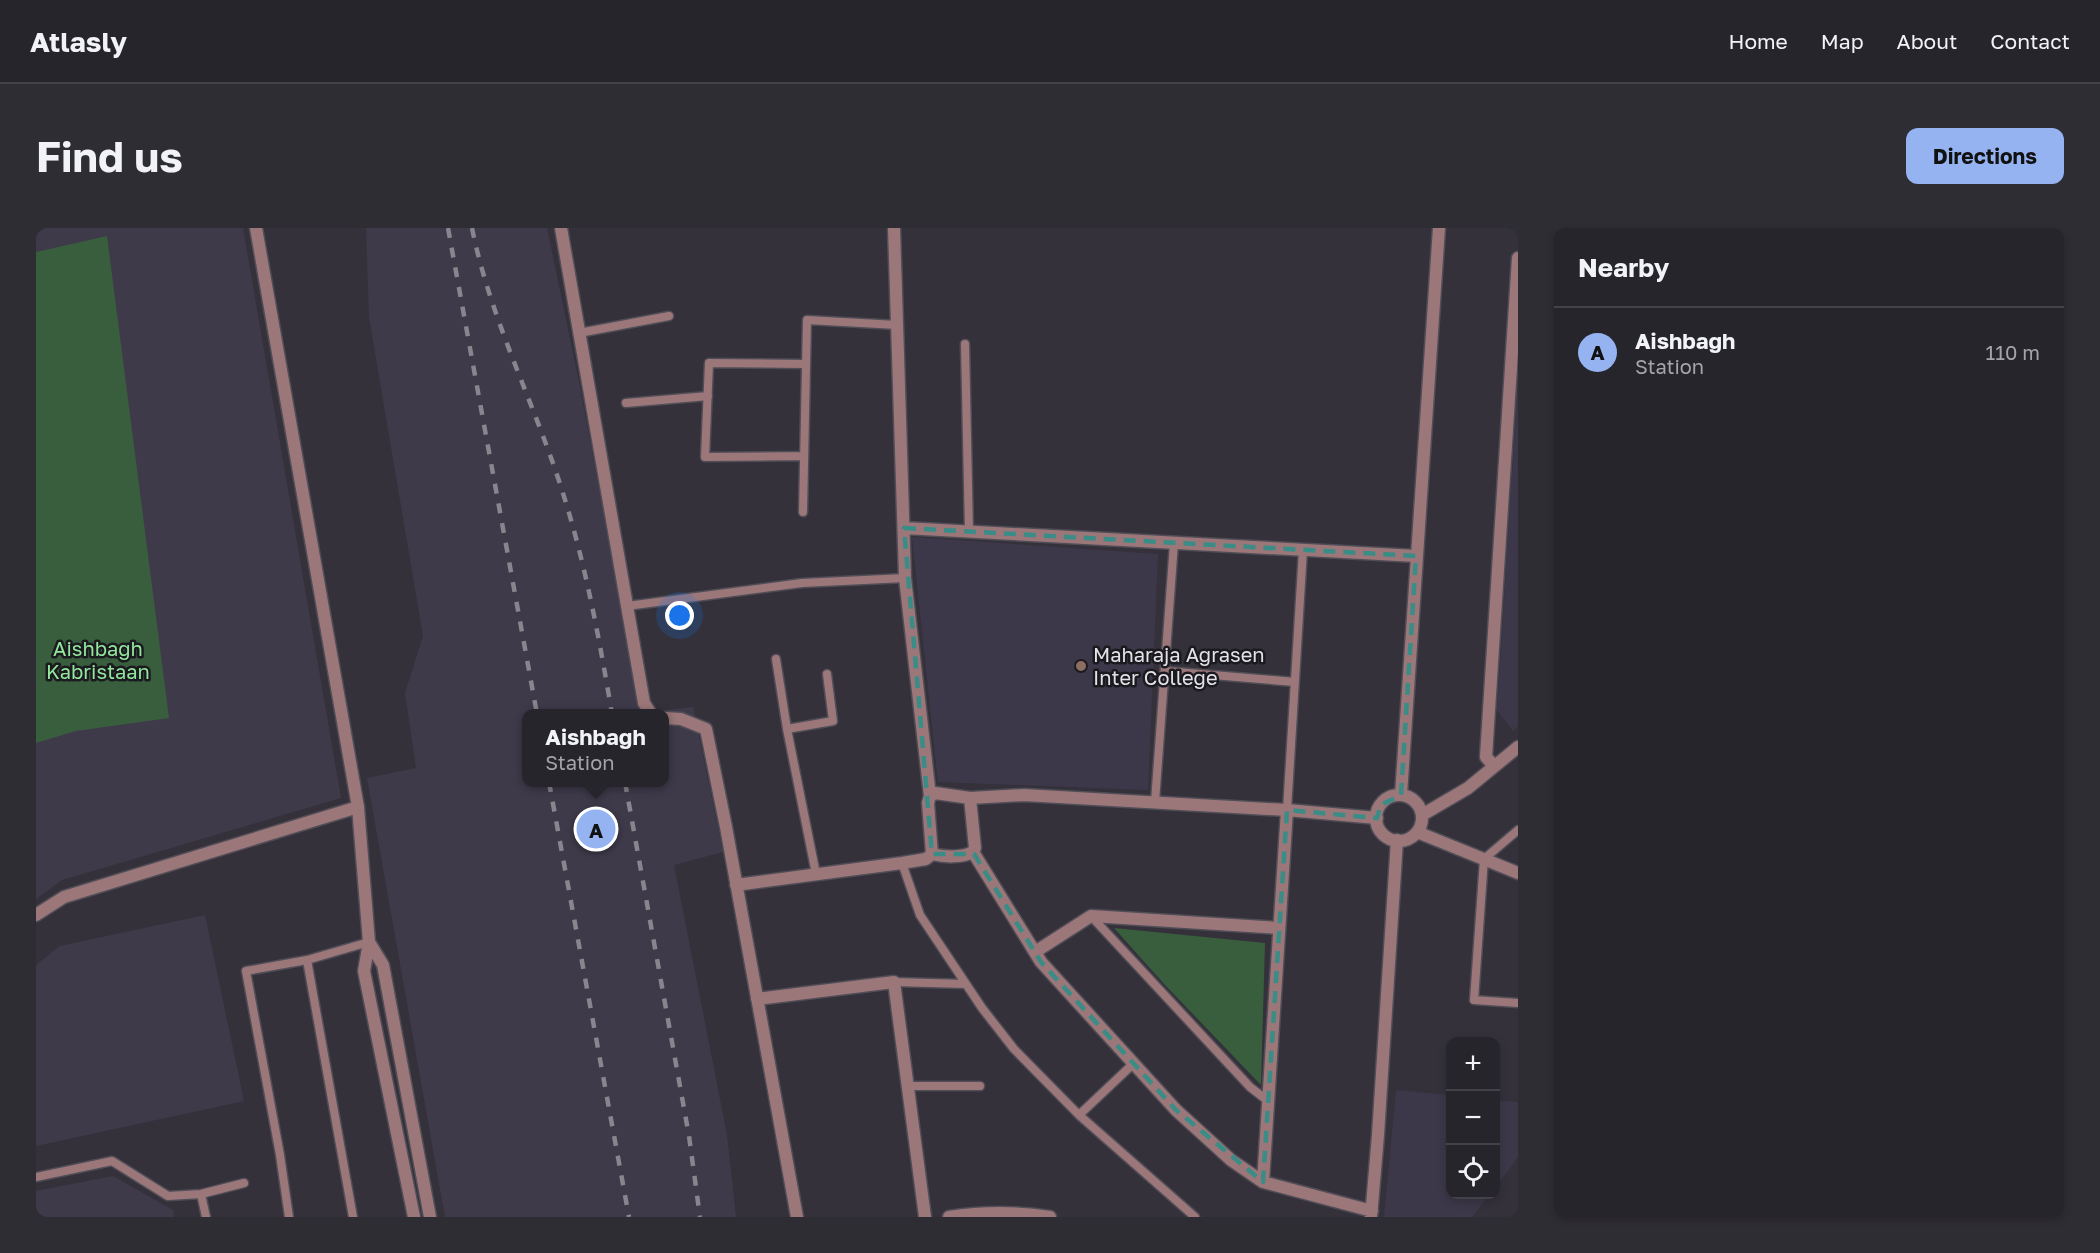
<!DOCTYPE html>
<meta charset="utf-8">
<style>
body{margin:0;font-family:"Golos Text",sans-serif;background:#2f2d34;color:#f1f3f6}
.controls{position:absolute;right:18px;bottom:18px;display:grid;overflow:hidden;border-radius:12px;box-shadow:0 3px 9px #0003}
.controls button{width:54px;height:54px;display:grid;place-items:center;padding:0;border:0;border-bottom:2px solid #434248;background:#27252c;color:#f1f3f6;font:30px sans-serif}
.you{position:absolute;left:644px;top:388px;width:21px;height:21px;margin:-15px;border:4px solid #fff;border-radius:50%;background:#1a73e8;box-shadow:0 0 0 9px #1a73e833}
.badge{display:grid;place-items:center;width:39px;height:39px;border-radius:50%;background:#95b2f1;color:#111;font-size:20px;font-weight:700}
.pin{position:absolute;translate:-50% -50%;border:3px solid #fff;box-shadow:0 2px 6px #0006}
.popup{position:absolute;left:486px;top:481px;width:147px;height:78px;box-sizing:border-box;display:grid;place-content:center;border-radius:12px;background:#27252c;filter:drop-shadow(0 2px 4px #0005);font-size:20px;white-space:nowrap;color:#a4a5a9}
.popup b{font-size:22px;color:#f1f3f6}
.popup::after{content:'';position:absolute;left:50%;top:100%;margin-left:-12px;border:12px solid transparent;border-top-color:#27252c}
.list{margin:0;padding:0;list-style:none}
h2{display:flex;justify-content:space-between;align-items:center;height:78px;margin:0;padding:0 24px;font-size:26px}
h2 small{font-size:20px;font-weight:400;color:#a4a5a9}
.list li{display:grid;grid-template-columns:39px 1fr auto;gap:18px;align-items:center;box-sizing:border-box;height:90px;padding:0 24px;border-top:2px solid #434248}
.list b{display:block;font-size:22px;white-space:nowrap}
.list p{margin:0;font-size:20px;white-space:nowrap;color:#a4a5a9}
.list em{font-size:20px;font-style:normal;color:#a4a5a9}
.icon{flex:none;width:33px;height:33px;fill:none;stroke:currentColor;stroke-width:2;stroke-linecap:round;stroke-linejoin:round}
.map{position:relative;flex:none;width:1482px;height:989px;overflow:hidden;border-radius:12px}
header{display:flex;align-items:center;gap:36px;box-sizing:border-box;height:84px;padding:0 30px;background:#27252c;border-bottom:2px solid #434248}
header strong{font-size:28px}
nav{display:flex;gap:33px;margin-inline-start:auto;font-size:21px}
.intro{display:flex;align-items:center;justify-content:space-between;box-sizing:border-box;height:144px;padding:0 36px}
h1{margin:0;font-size:42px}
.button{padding:15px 27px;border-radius:12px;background:#95b2f1;color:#111;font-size:21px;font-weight:700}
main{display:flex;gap:36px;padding:0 36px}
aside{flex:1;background:#27252c;border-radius:12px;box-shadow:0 3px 9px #0003}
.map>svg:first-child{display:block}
</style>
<header>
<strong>Atlasly</strong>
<nav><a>Home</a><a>Map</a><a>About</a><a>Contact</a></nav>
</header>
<div class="intro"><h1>Find us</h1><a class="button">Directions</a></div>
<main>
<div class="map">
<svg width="1482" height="989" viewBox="0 0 1482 989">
<rect width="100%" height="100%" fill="#34313b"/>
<path fill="#3f3a4a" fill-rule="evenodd" d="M0,0H207L305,570L26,652L0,671V515L40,503L71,9L0,24Z
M330,0H511L543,154L605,485L657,479L687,624L638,637L691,907L700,989H409L331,550L380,540L369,465L387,408L333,89ZM491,486H629V554H491Z
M169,687L208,873L0,918V737L24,718Z
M77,948L137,982L138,989H0V963Z"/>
<path fill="#3d3849" d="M1482,152V498L1477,503L1461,482Z
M876,309L1122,326L1112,562L902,554Z
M1360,862L1414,867V966L1453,967L1436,989H1348Z
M1460,872L1482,874V929L1460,959Z"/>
<path fill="#395e3e" d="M71,8L133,490L40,503L0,515V24Z
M1078,700L1229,715L1225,857L1129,757Z"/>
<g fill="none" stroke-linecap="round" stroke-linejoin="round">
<g stroke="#504d57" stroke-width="11">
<path id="service" d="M543,105L633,88
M929,116L933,304
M590,175L672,168
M767,228L669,229L673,135L769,136
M767,284L771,92L861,97
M591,378L766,355L869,350
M740,431L751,501L780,646
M1129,443L1259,454
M751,501L797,493L791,446
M1119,574L1138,315
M1251,582L1267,322
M1482,602L1448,631L1438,772L1482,775
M866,635L884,687L946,780L978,821L1043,887L1159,989
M1055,688L1214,859L1232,873
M271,732L317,989
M858,754L930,756
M872,858H944
M1043,887L1097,836
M0,949L76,933L132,968L165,966L208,955
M165,966L170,989
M253,989L244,927L210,743L271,732L333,714"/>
</g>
<g stroke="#504d57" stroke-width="15">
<path id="minor" d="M525,0L608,475L615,486
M858,0L869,350L894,568L892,575L896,626
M868,300L1380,328
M629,490L645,491L670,501L690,599L761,989
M1458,538L1450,529L1482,30
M1365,567L1403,0
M1340 590a23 23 0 1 1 46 0a23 23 0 1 1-46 0Z
M894,568L899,565L934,570L988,567L1251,582L1341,590
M934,570L939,620L937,624L1005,734L1140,882L1195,932L1227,954L1336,983
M322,579L333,714L328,743L378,989
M1386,587L1432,560L1482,519
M1381,604L1482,645
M896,626C908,629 926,630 937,624
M700,657L866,635L890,631L896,626
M333,714L347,737L394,989
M999,724L1055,688L1243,700
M721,771L858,754L889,989
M1227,954L1251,582
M913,989C945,984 982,984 1014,989
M1335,989L1342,907L1361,612"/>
</g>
<g stroke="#504d57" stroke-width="15">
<path id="tertiary" d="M0,687L28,669L322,579L220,0"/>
</g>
<use href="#service" stroke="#9b7779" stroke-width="8"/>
<use href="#minor" stroke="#9b7779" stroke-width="12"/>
<use href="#tertiary" stroke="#9b7779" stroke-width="12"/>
<path stroke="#87858d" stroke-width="4.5" stroke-dasharray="10 10" stroke-linecap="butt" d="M412,0L501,486
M436,0C454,90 497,172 525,259C549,333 563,409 576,486
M513,554L593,989
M589,554L653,908L664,989"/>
</g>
<path fill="none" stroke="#3a8c87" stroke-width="4.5" stroke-dasharray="12 8" stroke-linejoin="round" d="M868,300L1380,328L1365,567L1345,577L1341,590L1251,582L1227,954L1140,882L1005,734L938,626H896Z"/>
<circle fill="#8d6e63" stroke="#1b1a1f" stroke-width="2" cx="1045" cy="438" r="6"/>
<g text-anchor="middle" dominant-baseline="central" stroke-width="5" stroke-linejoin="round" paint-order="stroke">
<g font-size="20" fill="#93e79e" stroke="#1b1a1f">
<text x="62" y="420">Aishbagh<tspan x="62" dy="23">Kabristaan</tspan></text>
</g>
<g font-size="20" fill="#e4e2e9" stroke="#1b1a1f" text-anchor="start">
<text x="1057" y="426">Maharaja Agrasen<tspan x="1057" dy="23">Inter College</tspan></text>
</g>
</g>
</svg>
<div class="controls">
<button>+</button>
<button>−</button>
<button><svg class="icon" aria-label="locate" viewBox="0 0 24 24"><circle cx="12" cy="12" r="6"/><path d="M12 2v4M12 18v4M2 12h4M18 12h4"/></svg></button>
</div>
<div class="you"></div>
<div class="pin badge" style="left:560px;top:601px">A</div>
<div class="popup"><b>Aishbagh</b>Station</div>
</div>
<aside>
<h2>Nearby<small></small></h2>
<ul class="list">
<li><span class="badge">A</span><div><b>Aishbagh</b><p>Station</p></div><em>110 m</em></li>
</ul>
</aside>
</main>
